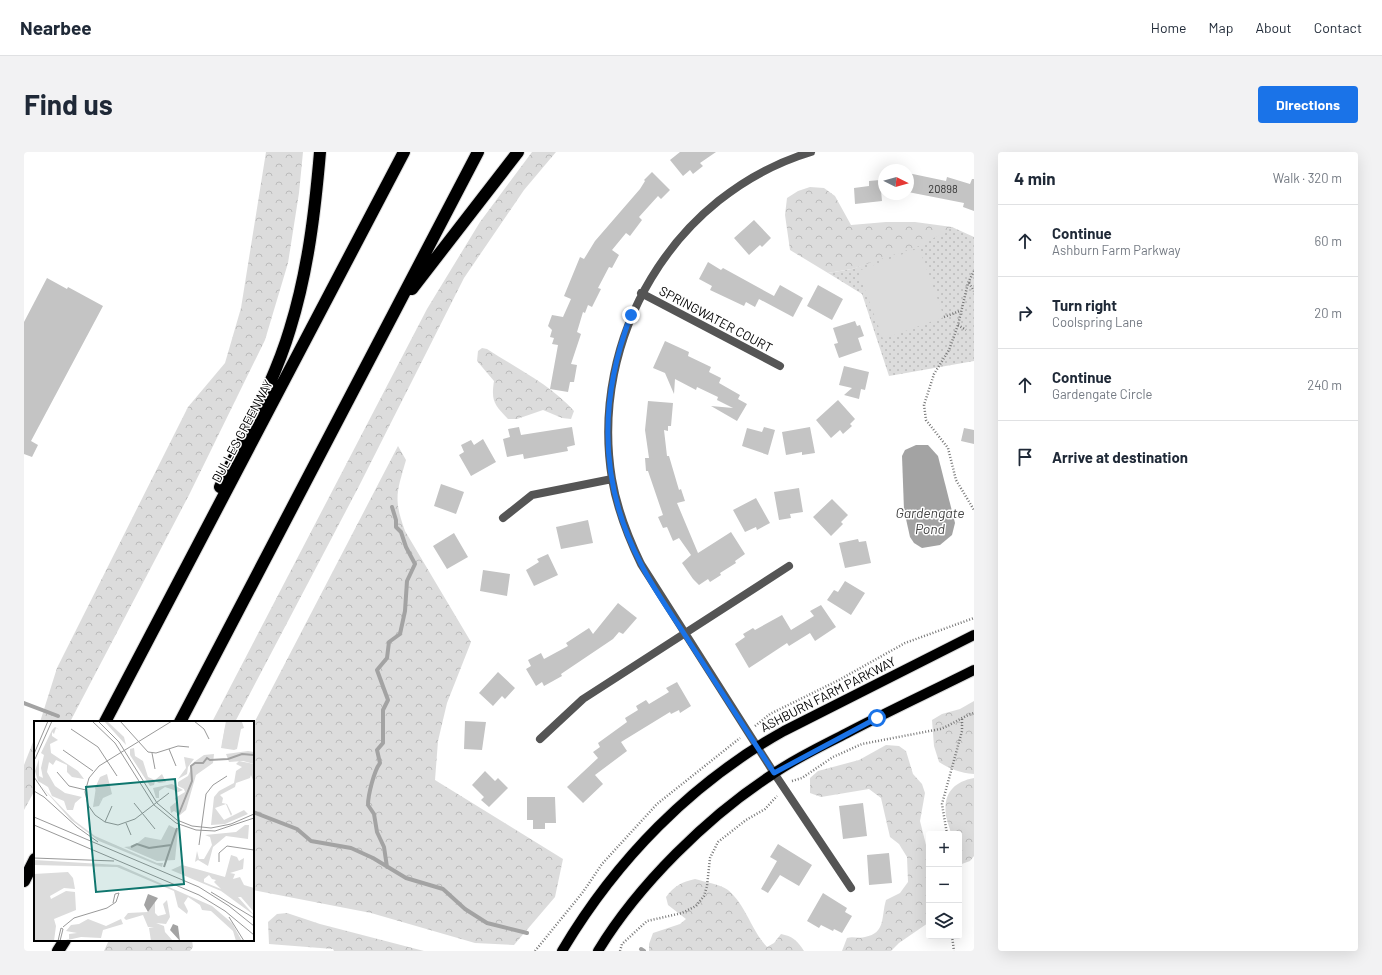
<!DOCTYPE html>
<meta charset="utf-8">
<style>
body{margin:0;font-family:Barlow,sans-serif;background:#f2f2f3;color:#1f2937}
.controls{position:absolute;right:12px;bottom:12px;display:grid;overflow:hidden;border-radius:4px;box-shadow:0 4px 16px #0002}
.controls button{width:36px;height:36px;display:grid;place-items:center;padding:0;border:0;border-bottom:1px solid #e0e1e3;background:#fff;color:#1f2937;font:20px sans-serif}
.compass{position:absolute;left:854px;top:12px;width:36px;height:36px;border-radius:50%;background:#fff;box-shadow:0 4px 16px #0002;rotate:95deg}
.stop{position:absolute;width:12px;height:12px;margin:-9px;border:3px solid #1a73e8;border-radius:50%;background:#fff}
.stop.end{background:#1a73e8;border-color:#fff;box-shadow:0 1px 4px #0008}
.list{margin:0;padding:0;list-style:none}
h2{display:flex;justify-content:space-between;align-items:center;height:52px;margin:0;padding:0 16px;font-size:17px}
h2 small{font-size:13px;font-weight:400;color:#747a83}
.list li{display:grid;grid-template-columns:26px 1fr auto;gap:12px;align-items:center;box-sizing:border-box;height:72px;padding:0 16px;border-top:1px solid #e0e1e3}
.list b{display:block;font-size:15px;white-space:nowrap}
.list p{margin:0;font-size:13px;white-space:nowrap;color:#747a83}
.list em{font-size:13px;font-style:normal;color:#747a83}
.icon{flex:none;width:22px;height:22px;fill:none;stroke:currentColor;stroke-width:2;stroke-linecap:round;stroke-linejoin:round}
.map{position:relative;flex:none;width:950px;height:799px;overflow:hidden;border-radius:4px}
header{display:flex;align-items:center;gap:24px;box-sizing:border-box;height:56px;padding:0 20px;background:#fff;border-bottom:1px solid #e0e1e3}
header strong{font-size:19px}
nav{display:flex;gap:22px;margin-inline-start:auto;font-size:14px}
.intro{display:flex;align-items:center;justify-content:space-between;box-sizing:border-box;height:96px;padding:0 24px}
h1{margin:0;font-size:28px}
.button{padding:10px 18px;border-radius:4px;background:#1a73e8;color:#fff;font-size:14px;font-weight:700}
main{display:flex;gap:24px;padding:0 24px}
aside{flex:1;background:#fff;border-radius:4px;box-shadow:0 4px 16px #0002}
.map>svg:first-child{display:block}
</style>
<header>
<strong>Nearbee</strong>
<nav><a>Home</a><a>Map</a><a>About</a><a>Contact</a></nav>
</header>
<div class="intro"><h1>Find us</h1><a class="button">Directions</a></div>
<main>
<div class="map">
<svg width="950" height="799" viewBox="0 0 950 799">
<defs>
<pattern id="forest-crowns" width="20" height="18" patternUnits="userSpaceOnUse"><rect width="20" height="18" fill="#dcdcdc"/><path d="M2 6a3 3 0 1 1 6 0M12 15a3 3 0 1 1 6 0" fill="none" stroke="#bbb"/></pattern>
<pattern id="park-dots" width="8" height="8" patternUnits="userSpaceOnUse"><rect width="8" height="8" fill="#dcdcdc"/><path d="M2 2h.1M6 6h.1" fill="none" stroke="#bbb" stroke-width="1.8" stroke-linecap="round"/></pattern>
</defs>
<rect width="100%" height="100%" fill="#fff"/>
<path fill="url(#forest-crowns)" d="M242,0H279L275,41L264,111L241,188L165,343L46,570H16L33,516L164,255L201,211L217,156Z
M508,0H532L500,38L440,126L334,336L211,570H188L403,157L456,70Z
M786,35L800,36L811,44L827,73L862,70H891L928,75L941,84L828,117L804,121L766,98L761,63L763,46L774,39Z
M458,196L463,197C492,216 527,233 550,259L547,267L538,266L519,258L493,267H484C470,252 467,249 470,229L453,209L454,199Z
M374,294L382,308C373,340 369,346 381,379L447,490L423,551L414,589L411,628L539,707L531,745L490,793L451,791L347,761L229,738L230,571Z
M950,549V622C936,621 926,617 915,610L910,594L908,568L918,562L936,557Z
M11,585V638L0,658V613Z
M862,593L875,594L882,599L889,622L898,632L901,641L896,669L903,697L904,771L875,791L867,799H818L823,786C829,784 835,787 841,785C862,781 857,765 862,748L876,741L884,730L883,705L875,692L866,685L857,646L845,637L797,645L786,641V626L794,619L835,608Z
M950,626V704L946,709L935,713V682H927C926,676 923,670 922,664C919,642 929,630 950,626Z
M671,727C681,730 696,732 704,738C722,753 727,778 743,795L750,791L757,782C768,784 774,789 780,799H625V792L629,781L656,772L662,767L644,753L642,745C650,734 658,730 671,727Z
M263,761L296,772L400,799H310L309,797L245,792L244,770L253,762Z
M85,788H168L169,795L166,799H80Z"/>
<path fill="url(#park-dots)" d="M928,75L950,85V209L865,224L838,142L804,121L828,117L898,93Z"/>
<path fill="#dcdcdc" d="M895,96L920,165L859,187L834,119Z"/>
<path fill="#a3a3a3" d="M892,293H904L914,304L931,371L928,383L916,393L898,396L890,391L886,385L880,358L878,304L881,298Z"/>
<g fill="none" stroke-linecap="round" stroke-linejoin="round">
<path stroke="#a3a3a3" stroke-width="4" d="M0,551L34,564
M229,660L273,677L287,689L327,696L349,706L382,726L419,737L441,757L463,771L503,781
M363,715L360,695L353,680L350,662L344,653C344,643 350,619 356,611L353,598L359,591V558L364,548L353,518L363,506L365,490L376,482L381,459L383,429L391,412L382,395L377,380L372,375V368L368,355
M617,797L620,799"/>
</g>
<path fill="#c4c4c4" d="M656,0H692L676,11L679,14L669,22L666,18L659,24L646,8Z
M628,20L646,38L637,47L634,44L615,65L618,68L606,84L602,81L588,98L595,103L588,116L585,115L574,136L577,137L568,155L564,153L561,161L559,160L553,180L557,182L547,212L553,213L550,230H546L544,240L526,237L534,193L528,192L530,186L526,185L528,178L524,174L528,163L539,165L547,147L540,144L556,105L560,107L571,89L616,37L621,29L620,28Z
M884,21L922,29L923,25L946,32L948,27H950V59L939,55L940,51L884,40Z
M856,28L858,49L831,52L830,36L845,34V29Z
M730,68L747,86L738,95L736,93L725,103L710,86Z
M684,110L697,118L699,116L750,144L756,133L779,146L769,165L735,147L731,155L722,150L720,154L686,138L688,134L675,127Z
M23,126L43,137L44,135L79,154L7,289L14,293L8,305L0,302V170Z
M794,133L819,147L808,168L783,154Z
M831,169L833,174L836,173L840,184L834,186L838,198L815,206L810,192L814,191L809,176Z
M641,189L665,200L664,204L687,215L685,220L697,226L695,231L716,243L714,247L723,252L713,269L687,254L709,256L693,248L694,245L673,235L672,238L651,227L650,242L641,221L629,216Z
M820,214L845,220L841,238L837,237L835,247L820,243L828,236L815,233Z
M814,248L831,267L826,272L828,274L819,282L816,278L807,286L792,268Z
M624,249L649,251L647,274H644V279L640,278L643,304H645L655,338L657,337L661,349L653,351L674,401L707,380L721,402L711,409L712,411L696,421L697,423L686,430L684,427L675,433L669,427L658,411L667,403L655,386L649,389L643,375L639,376L634,365L639,363L624,319H622L621,306H625L621,278Z
M495,275L497,283L548,275L551,293L543,295L544,299L500,307L499,302L483,305L479,287L486,285L484,277Z
M740,275L751,278L744,303L718,294L723,276L738,280Z
M786,275L791,301L778,303V300L762,303L758,280Z
M940,276L950,278V292L937,289Z
M459,287L472,310L447,324L435,303L440,300L437,293L447,288L450,293Z
M417,332L440,340L432,362L410,354Z
M775,336L779,360L766,362L767,366L755,368L750,340Z
M732,346L746,371L733,378L732,375L721,380L709,358Z
M808,347L824,363L817,370L819,372L807,384L789,365Z
M564,368L569,391L537,397L532,375Z
M430,381L444,405L423,417L409,394Z
M834,387L835,390L842,389L847,411L821,416L815,391Z
M524,402L534,423L510,434L502,418L515,410L513,407Z
M459,418L486,422L483,444L456,439Z
M821,429L841,441L827,463L803,448L810,438L814,440Z
M594,451L613,466L599,482L595,480L589,487L537,522L538,524L520,534L518,530L512,534L502,517L507,514L504,508L517,501L520,507L544,494L542,491L565,476L569,482Z
M797,453L812,475L791,489L786,481L765,494L763,491L725,516L711,492L721,485L719,482L729,476L731,478L758,463L767,478L790,464L786,459Z
M474,520L491,536L481,547L478,544L469,554L455,541Z
M653,530L667,554L656,561L655,558L647,562L646,560L597,590L603,599L571,623L579,632L559,651L543,635L574,606L569,600L576,595L574,591L603,570L601,566L614,558L612,554L622,548L625,552L645,540L642,536Z
M441,569L462,570L458,598L440,597Z
M461,619L471,629L474,626L484,636L465,655L457,648L460,645L448,633Z
M503,645H531L532,671H521V677H509V668H503Z
M839,651L843,684L819,687L815,654Z
M754,692L788,713L775,734L756,723L744,741L737,737L753,709L746,705Z
M865,701L868,731L845,733L843,703Z
M799,741L823,756L821,760L828,764L818,781L810,777L809,779L797,773L795,776L783,769Z"/>
<g fill="none" stroke-linecap="round" stroke-linejoin="round">
<g stroke="#dbdbdb" stroke-width="12">
<path id="primary" d="M538,799C592,708 667,631 760,579L950,483
M574,799C614,733 684,664 749,622C772,606 798,594 823,581C865,559 908,539 950,518"/>
</g>
<g stroke="#dbdbdb" stroke-width="14">
<path id="highway" d="M388,137L494,0
M196,335C220,283 250,231 266,177C284,119 291,59 296,0
M81,570L380,0
M156,570L454,0
M0,729L11,707
M34,799L41,788"/>
</g>
<path stroke="#777" stroke-width="2.5" stroke-dasharray="1 2" stroke-linecap="butt" d="M950,119L944,131L934,173L925,198L910,222L900,253L902,268L924,296L932,328L950,358
M945,131L950,139
M920,165L936,159
M934,173L942,178
M731,574L746,562L815,528L881,491L950,466
M768,629L778,626L809,605L838,592L916,577C928,573 937,565 950,561
M923,682L918,652L938,579V565
M928,784L930,799
M511,799L559,740L578,712L633,652L716,586
M596,799L598,792L623,769L658,761L672,754L680,744L683,734L686,706L694,690L722,668L741,657L753,644"/>
<path stroke="#555" stroke-width="8" d="M787,0C649,42 565,186 588,327C593,357 604,385 617,412L750,621L827,736
M617,141L756,214
M479,366L508,343L588,327
M516,587L559,547L765,414"/>
<use href="#primary" stroke="#000" stroke-width="10"/>
<use href="#highway" stroke="#000" stroke-width="12"/>
</g>
<g fill="none" stroke-linecap="round" stroke-linejoin="round">
<path stroke="#1a73e8" stroke-width="5" d="M607,163C575,247 575,332 617,412C631,440 650,465 666,491C694,535 722,578 750,621L853,566"/>
</g>
<g text-anchor="middle" dominant-baseline="central" stroke-width="3" stroke-linejoin="round" paint-order="stroke">
<g font-size="11" fill="#313131">
<text x="919" y="36">20898</text>
</g>
<g font-size="13" fill="#000" stroke="#fff">
<text transform="translate(692 167) rotate(28)">SPRINGWATER COURT</text>
<text transform="translate(218 279) rotate(-62)">DULLES GREENWAY</text>
<text transform="translate(804 542) rotate(-27)">ASHBURN FARM PARKWAY</text>
</g>
<g font-size="14" font-style="italic" fill="#444" stroke="#fff">
<text x="906" y="360">Gardengate<tspan x="906" dy="16">Pond</tspan></text>
</g>
</g>
<g transform="translate(10 569)">
<rect width="220" height="220" fill="#fff"/>
<path d="M205,40L220,43V62L217,54L216,57L202,62L201,66L186,74L189,77L188,82L193,83L198,93L197,95L192,83L181,87L190,99L210,89L214,93L191,103L177,104L180,76L185,70L200,62L202,50L208,46L202,43Z" fill="#dcdcdc"/>
<path d="M70,0H73L90,16L92,24ZM21,6L26,9L22,7L20,13L18,11V15L24,19L16,23L17,32L44,50L50,58L38,56L33,51V44L22,39L19,44L15,41L13,51L21,65L31,72L48,76L41,82L39,89H33L30,80L18,75L14,66L4,60L1,50L5,38V55L9,57L7,47L10,34L7,32L18,9ZM100,27L101,35L109,40L114,56L121,59L128,53L132,61L125,62L121,60L120,64L116,65L96,34V28ZM214,30L220,31V43L209,40L195,41L192,33ZM180,33L179,42L162,54L152,89L146,94L140,90L137,92L136,86L142,81L141,77L151,71L150,68L144,65V61L154,55L160,41L170,34ZM150,36L160,38L154,46L153,53L144,58L152,47ZM138,63L149,69L142,72L140,69L131,66L125,70V77H122L119,67ZM7,65L41,100L61,115L123,142H129L128,146L65,120L37,99ZM62,66L67,81L65,85L59,86ZM135,104L144,109L141,139L123,140L90,126L100,125L111,116L127,119ZM211,104H215L214,118L192,115L179,126L174,145L164,139L161,141L163,130L165,138H170L178,124L176,116L171,114L202,111ZM197,134L203,136L205,140L210,137L209,148L196,152L201,153L199,158L206,156L210,164L220,167V191L207,176H204L220,194L187,170L137,149L148,144L191,156ZM175,154L178,158L182,159L180,161L187,168L170,161V158ZM0,139L85,144L178,185L198,202L208,220H202L199,210L177,190L168,189L166,184L154,176L150,182L154,190L153,193L144,186L140,170L83,146L0,144ZM34,151L39,157L41,168L30,167L16,175L17,178L32,170L41,171L42,189L20,198L22,205L20,220H0V153ZM133,179L136,196L132,203L122,202L130,205L131,211L139,220H117L115,207L120,206H114L109,194L92,199L90,197L94,192L114,191L121,181V192L124,195L132,193L129,183ZM54,198L72,205L87,198L89,203L69,209L67,217L47,216L29,220L35,218V213L43,212L32,210L37,204L45,203Z" fill="#dcdcdc" fill-rule="evenodd"/>
<path d="M192,0L208,1L210,7L207,8L203,28L200,29L187,27ZM73,53L78,73L69,77L67,81L61,67L66,56Z" fill="#dcdcdc"/>
<path d="M191,7L203,10L199,26L188,23Z" fill="#dcdcdc"/>
<path d="M114,173L124,177L114,191L110,184ZM139,203L144,205L146,220L136,209Z" fill="#a3a3a3"/>
<path fill="none" stroke="#a3a3a3" stroke-width="2" d="M144,95L158,60L157,45L161,42H169L173,37L176,39L194,38L208,33L220,34M97,126L103,123L115,127L137,124M130,146L143,107"/>
<path fill="none" stroke="#999" stroke-width="1" d="M58,0L81,22L120,84L142,102L162,109L181,110L220,97M64,0L85,21L123,82L143,99L158,105L177,107L197,103L220,93M86,0L114,31L122,32L144,25L155,26M160,0L170,8L175,18M37,8L64,26L83,55M135,28L142,45M29,29L59,50M118,32L121,48M0,33L14,0M1,38L18,0M23,51L35,65L52,69M0,56L13,75M0,70L10,76L43,106L64,121M135,72L101,98L84,104L71,101L61,94L54,84L51,71L55,57L65,45L138,0M100,82L121,108M0,96L165,166L195,185L220,205M71,101L78,85M92,102L97,114M0,104L165,174L191,190L220,214M165,124L172,73L179,64L193,55M0,137L80,140M185,141V132L193,125L220,129M220,151V138M177,171L220,197M79,182L81,173L85,172M195,196L210,220M29,206L40,197L73,187L82,181L85,172M24,220L27,207M26,220L29,208L27,207"/>
<path fill="#0f766e" fill-opacity="0.15" stroke="#0f766e" stroke-width="2" d="M141,58L150,163L62,171L52,66Z"/>
<rect width="220" height="220" fill="none" stroke="#000" stroke-width="2"/>
</g>
</svg>
<div class="controls">
<button>+</button>
<button>−</button>
<button><svg class="icon" aria-label="layers" viewBox="0 0 24 24"><path d="M12 4l9 5-9 5-9-5zM3 14l9 5 9-5"/></svg></button>
</div>
<svg class="compass" viewBox="-18 -18 36 36"><path d="M0-13l5 13h-10z" fill="#e53935"/><path d="M0 13l5-13h-10z" fill="#747a83"/></svg>
<div class="stop" style="left:853px;top:566px"></div>
<div class="stop end" style="left:607px;top:163px"></div>
</div>
<aside>
<h2>4 min<small>Walk · 320 m</small></h2>
<ul class="list">
<li><svg class="icon" aria-label="ahead" viewBox="0 0 24 24"><path d="M12 20V5M6 11l6-6 6 6"/></svg><div><b>Continue</b><p>Ashburn Farm Parkway</p></div><em>60 m</em></li>
<li><svg class="icon" aria-label="right" viewBox="0 0 24 24"><path d="M7 20v-9h11M14 6l5 5-5 5"/></svg><div><b>Turn right</b><p>Coolspring Lane</p></div><em>20 m</em></li>
<li><svg class="icon" aria-label="ahead" viewBox="0 0 24 24"><path d="M12 20V5M6 11l6-6 6 6"/></svg><div><b>Continue</b><p>Gardengate Circle</p></div><em>240 m</em></li>
<li><svg class="icon" aria-label="arrive" viewBox="0 0 24 24"><path d="M6 21V4h12l-3 4 3 4H6"/></svg><div><b>Arrive at destination</b></div></li>
</ul>
</aside>
</main>
